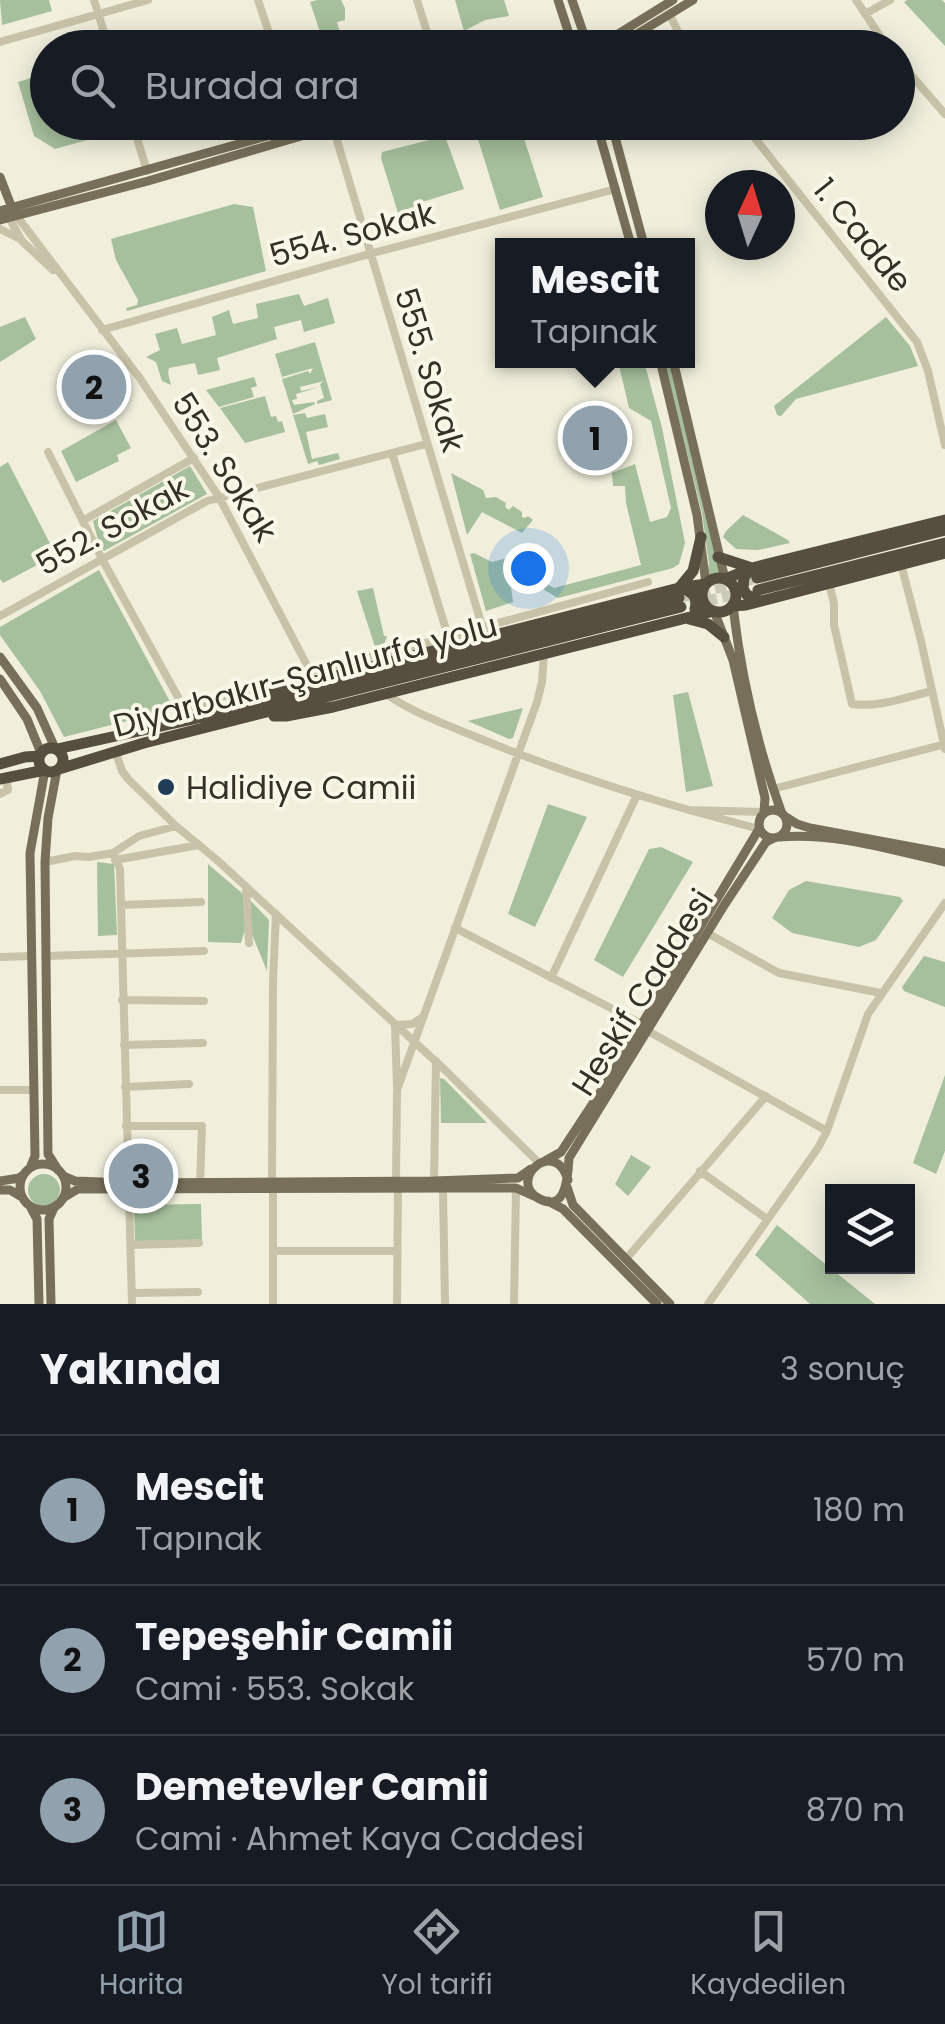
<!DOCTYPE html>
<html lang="tr">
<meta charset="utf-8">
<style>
body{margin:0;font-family:Poppins,sans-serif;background:#242831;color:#f1f3f6}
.controls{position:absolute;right:30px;bottom:30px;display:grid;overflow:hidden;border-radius:0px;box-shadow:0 5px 25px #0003}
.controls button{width:90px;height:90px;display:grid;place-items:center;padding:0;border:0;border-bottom:2px solid #363941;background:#171b24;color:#f1f3f6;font:50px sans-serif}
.compass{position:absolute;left:705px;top:170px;width:90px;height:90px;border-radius:50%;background:#171b24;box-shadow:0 5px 25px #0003;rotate:4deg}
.you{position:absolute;left:528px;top:568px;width:35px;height:35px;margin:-25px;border:8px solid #fff;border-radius:50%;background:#1a73e8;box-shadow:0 0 0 15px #1a73e833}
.badge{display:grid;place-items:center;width:65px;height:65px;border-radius:50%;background:#92a1ae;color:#111;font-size:32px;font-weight:700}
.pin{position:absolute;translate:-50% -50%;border:5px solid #fff;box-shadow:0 2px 10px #0006}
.popup{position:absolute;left:495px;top:238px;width:200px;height:130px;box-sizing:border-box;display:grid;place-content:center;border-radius:0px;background:#171b24;filter:drop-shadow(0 2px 8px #0005);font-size:32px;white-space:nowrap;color:#9ea1a6}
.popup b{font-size:38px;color:#f1f3f6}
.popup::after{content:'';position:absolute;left:50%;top:100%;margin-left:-20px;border:20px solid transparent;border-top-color:#171b24}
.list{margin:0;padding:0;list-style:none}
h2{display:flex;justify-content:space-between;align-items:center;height:130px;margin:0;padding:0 40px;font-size:42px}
h2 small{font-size:32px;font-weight:400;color:#9ea1a6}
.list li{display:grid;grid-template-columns:65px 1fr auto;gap:30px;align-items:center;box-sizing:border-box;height:150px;padding:0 40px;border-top:2px solid #363941}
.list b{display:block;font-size:38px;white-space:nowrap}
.list p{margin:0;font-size:32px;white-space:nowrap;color:#9ea1a6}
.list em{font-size:32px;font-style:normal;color:#9ea1a6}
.icon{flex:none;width:55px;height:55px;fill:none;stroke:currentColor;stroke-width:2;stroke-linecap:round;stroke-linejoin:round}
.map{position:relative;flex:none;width:945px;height:1304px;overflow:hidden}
.search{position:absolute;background:#171b24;box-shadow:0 5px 25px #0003;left:30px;right:30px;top:30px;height:110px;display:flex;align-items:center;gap:25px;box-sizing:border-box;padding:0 35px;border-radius:55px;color:#9ea1a6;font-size:38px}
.sheet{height:580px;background:#171b24}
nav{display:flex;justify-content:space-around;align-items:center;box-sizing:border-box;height:140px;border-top:2px solid #363941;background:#171b24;font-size:28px;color:#9ea1a6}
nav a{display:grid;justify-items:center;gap:5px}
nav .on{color:#92a1ae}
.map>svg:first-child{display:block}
</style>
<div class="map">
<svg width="945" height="1304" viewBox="0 0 945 1304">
<rect width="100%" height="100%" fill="#f1efdc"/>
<path fill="#a6bf9c" d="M0,0H49L52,11L2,25Z
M317,0H341L345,8V20L337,22L340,33L347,31L348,35L344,43L325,47L310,2Z
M455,0H504L509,16L485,20L464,31Z
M907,0H942L945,3V46L904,2Z
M47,73L48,122L121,123L123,130L55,149L34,136L18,82Z
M473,123H519L543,197L500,210Z
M445,136L464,189L419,203L421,210L399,216L381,158L382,152Z
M234,204L253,207L266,271L127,311L126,308L137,305L138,300L116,260L111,239Z
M299,294L304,306L328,298L335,323L304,332L301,320L274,327L277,339L217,358L220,370L198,375L195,363L169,368L168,373L171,385L162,381L156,362L146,357L160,350L155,334L177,328L182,344L216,335L212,317L229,310L233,324L258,318L256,304Z
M25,317L36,339L0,362V327Z
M886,317L910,346L918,366L796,399L781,416L777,415L774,406Z
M315,342L332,400L317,404V401L324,398L320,384L324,381L300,387L301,391L319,387L296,394L297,399L292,400L294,405L314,402L315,404L293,414L282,379L308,371L310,374L313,368L282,377L275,354Z
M618,361H635L644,364L647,372L662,428L685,543L679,564L673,568L558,598L529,581L526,560L530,562L536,578L554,588L641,565L626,503L625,486H613L612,473L635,464L650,522L667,517L671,508L651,421L629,408Z
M664,361H669L720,575L707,577L709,564L702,513Z
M254,377L257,386L251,388L254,397L219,407L206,390Z
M265,396L271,417L276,416L278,422L282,421L285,432L245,443L220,408Z
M305,413L307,418L325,414L328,427L306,432L312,459L338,453L340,459L319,465L317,461L308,464L293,415Z
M116,420L131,448L117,455L119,461L76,482L61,451Z
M8,462L56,555L3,583L0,579V467Z
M190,466L207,494L104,551L98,540L93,521Z
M451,473L483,490L486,498L496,497L506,503L505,507L509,510L513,506L522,512V517L525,518L528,516L533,520L522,533L482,512L467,535Z
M743,515L788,540L790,543L758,550L736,549L723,537L726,531Z
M474,553L492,562L507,558L513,602L486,611L470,554Z
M99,570L174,709L64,737L40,691L0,635V627Z
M373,588L384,636H387L383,648L375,647L357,591Z
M688,692L713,786L686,792L673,695Z
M523,708L513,738L509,739L468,721Z
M548,804L587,817L535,927L508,914Z
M661,847L693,862L623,977L594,960L649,849Z
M97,862L114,864L117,935L98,936Z
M208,864L243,894L245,929L241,943L208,942Z
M806,881L900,897L903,901L876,940L859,947L792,933L772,918L789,890Z
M251,901L269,920L267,971L251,932Z
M924,956L945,962V1007L904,991L902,987Z
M945,1075V1151L936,1174L913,1163Z
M440,1078L444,1079L487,1123H441Z
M631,1155L651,1167L628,1196L615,1184Z
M28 1190a16 16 0 1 1 32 0a16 16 0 1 1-32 0Z
M201,1204L202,1240L135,1241L134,1205Z
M777,1225L875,1304H810L755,1255Z"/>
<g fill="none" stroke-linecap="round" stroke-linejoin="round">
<path stroke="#cbc9b8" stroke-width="11" stroke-dasharray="11 5.5" stroke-linecap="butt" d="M683,597L753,579
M690,605L750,591"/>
<path stroke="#c8c3a8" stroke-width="8" d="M94,0L109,48
M258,0L274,48
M417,0L432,48
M856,0L888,48
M865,14L890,0
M670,15L686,48
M0,42L148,0
M898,60L945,114
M132,122L147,171
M742,122L917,342L928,371L945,445
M333,127L482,626
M16,215L139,377L219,497L310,671L313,682
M8,216L22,241L53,270
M0,229L18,238
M102,330L369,254L616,189
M48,452L102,559L184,708C193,707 202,706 210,703C227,695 242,683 258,702
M392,453L448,636
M84,520L194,458
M901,564L921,641L945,749
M829,582L834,604V625L852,704C878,708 907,697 932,691
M0,616L207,501L426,444
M310,671L392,652L648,582
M386,694C412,712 440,722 469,734C541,764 615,789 689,810
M116,753L122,771L128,779L176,826L217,860L445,1070L539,1163
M773,789L945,744
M0,794L8,790L6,778
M759,829L689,810L764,812
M113,853L120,869L132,1304
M115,860L199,845
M45,862L75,856L89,857L113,853L139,836L176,826
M246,887L249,943
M121,905L201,902
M455,928L642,1024
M707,933L779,973L881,993
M46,956L204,951
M0,957L32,956
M551,978L637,795
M122,1000L204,1001
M648,1031L827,1131
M124,1045L203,1043
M397,1086L395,1025L412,1024L423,1017
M125,1087L189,1084
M0,1090H34
M126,1126H202L200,1185
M700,1171L767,1219
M396,1181L397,1090L537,702L542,682L544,653
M434,1181L436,1061
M272,1182L273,981L276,914
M443,1188L445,1304
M273,1189V1304
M131,1245L199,1243
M274,1251H397
M626,1259L766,1096
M132,1293L198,1292
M397,1304L398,1189
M514,1304L516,1188
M708,1304L818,1148L827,1131L868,1014L945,903"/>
<path stroke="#776f5a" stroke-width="9" d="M558,0L569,34L570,48
M572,0L583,32L591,41
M595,43L610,39L673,0
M614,48L693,0
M596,122L631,245
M611,122L644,245
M0,177L12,208
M0,211L317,122
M0,220L148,181L349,122
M660,360L697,515L706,584
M673,360L725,579
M733,606C741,675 757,745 781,811
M714,611L733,660L765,798L764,812
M0,657L37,708L55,748
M0,679L27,719L41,753
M57,770L48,818L45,862L48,1154L58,1170
M759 824a14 14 0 1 1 28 0a14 14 0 1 1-28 0Z
M786,817L797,824L810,828L945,853
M779,837C834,832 891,850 945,862
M545,1161L561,1152L607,1082L759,829
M20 1187a23 23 0 1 1 46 0a23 23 0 1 1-46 0Z
M30,1168L35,1156L30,853L45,770
M63,1176L75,1181L128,1183L434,1181L518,1178L531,1169
M568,1180C555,1136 507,1180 538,1198C567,1215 568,1174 569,1158L725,904L766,842L774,838
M0,1181L19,1178L23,1175
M567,1187L573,1205L670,1304
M0,1190H10L20,1196
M63,1198L78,1189L454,1188H516L536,1197
M548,1201L563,1209L657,1304
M31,1208L37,1219L39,1304
M51,1304L49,1219L54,1208"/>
<path stroke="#564f3f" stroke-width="11" d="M718,557L752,568L744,577L743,589L747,595L760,601
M757,578L945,530
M702 595a17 17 0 1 1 34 0a17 17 0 1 1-34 0Z
M725,579L752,568L945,520
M758,590L945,543
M733,606L746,605L945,553
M695,609C699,596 691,591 679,588L693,571L701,537
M689,619L708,624L724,637
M261,700L276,691L679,588L706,584
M274,716H286L333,707L714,611
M39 760a12 12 0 1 1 24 0a12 12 0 1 1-24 0Z
M57,749L248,707L679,598
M0,764L25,757L40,756
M59,769L144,743L681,607
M0,779L45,770"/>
</g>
<circle fill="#1f3d55" stroke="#f9f7e8" stroke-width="4" cx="166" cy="787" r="10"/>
<g text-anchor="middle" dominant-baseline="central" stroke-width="8" stroke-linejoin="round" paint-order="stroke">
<g font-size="32" fill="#353128" stroke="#f9f7e8">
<text transform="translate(352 234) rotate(-15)">554. Sokak</text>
<text transform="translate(863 235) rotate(51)">1. Cadde</text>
<text transform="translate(430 370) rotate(73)">555. Sokak</text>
<text transform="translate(225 467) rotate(58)">553. Sokak</text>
<text transform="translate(112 526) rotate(-29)">552. Sokak</text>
<text transform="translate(305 675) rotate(-15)">Diyarbakır-Şanlıurfa yolu</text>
<text transform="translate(642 992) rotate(-58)">Heskif Caddesi</text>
</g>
<g font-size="32" fill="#353128" stroke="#f9f7e8" text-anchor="start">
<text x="186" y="787">Halidiye Camii</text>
</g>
</g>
</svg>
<div class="controls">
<button><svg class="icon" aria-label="layers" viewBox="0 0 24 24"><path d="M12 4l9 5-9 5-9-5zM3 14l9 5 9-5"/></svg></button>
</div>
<svg class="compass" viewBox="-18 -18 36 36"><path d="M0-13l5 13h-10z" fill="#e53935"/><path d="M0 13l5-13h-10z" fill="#9ea1a6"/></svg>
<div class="you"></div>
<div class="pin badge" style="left:595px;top:438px">1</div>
<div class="popup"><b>Mescit</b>Tapınak</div>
<div class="pin badge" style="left:94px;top:387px">2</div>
<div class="pin badge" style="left:141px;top:1176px">3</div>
<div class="search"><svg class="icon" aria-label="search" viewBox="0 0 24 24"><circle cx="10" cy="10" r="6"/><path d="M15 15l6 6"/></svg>Burada ara</div>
</div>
<section class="sheet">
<h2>Yakında<small>3 sonuç</small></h2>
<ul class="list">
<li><span class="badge">1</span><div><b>Mescit</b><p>Tapınak</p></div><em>180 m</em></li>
<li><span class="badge">2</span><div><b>Tepeşehir Camii</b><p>Cami · 553. Sokak</p></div><em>570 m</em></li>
<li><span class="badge">3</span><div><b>Demetevler Camii</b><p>Cami · Ahmet Kaya Caddesi</p></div><em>870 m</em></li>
</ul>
</section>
<nav>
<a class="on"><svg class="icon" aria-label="map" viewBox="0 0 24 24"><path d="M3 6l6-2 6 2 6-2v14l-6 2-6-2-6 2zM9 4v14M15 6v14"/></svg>Harita</a>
<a><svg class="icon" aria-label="directions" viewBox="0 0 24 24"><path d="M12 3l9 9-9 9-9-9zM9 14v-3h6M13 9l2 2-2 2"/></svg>Yol tarifi</a>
<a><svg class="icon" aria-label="saved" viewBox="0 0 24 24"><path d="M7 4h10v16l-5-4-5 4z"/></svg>Kaydedilen</a>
</nav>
